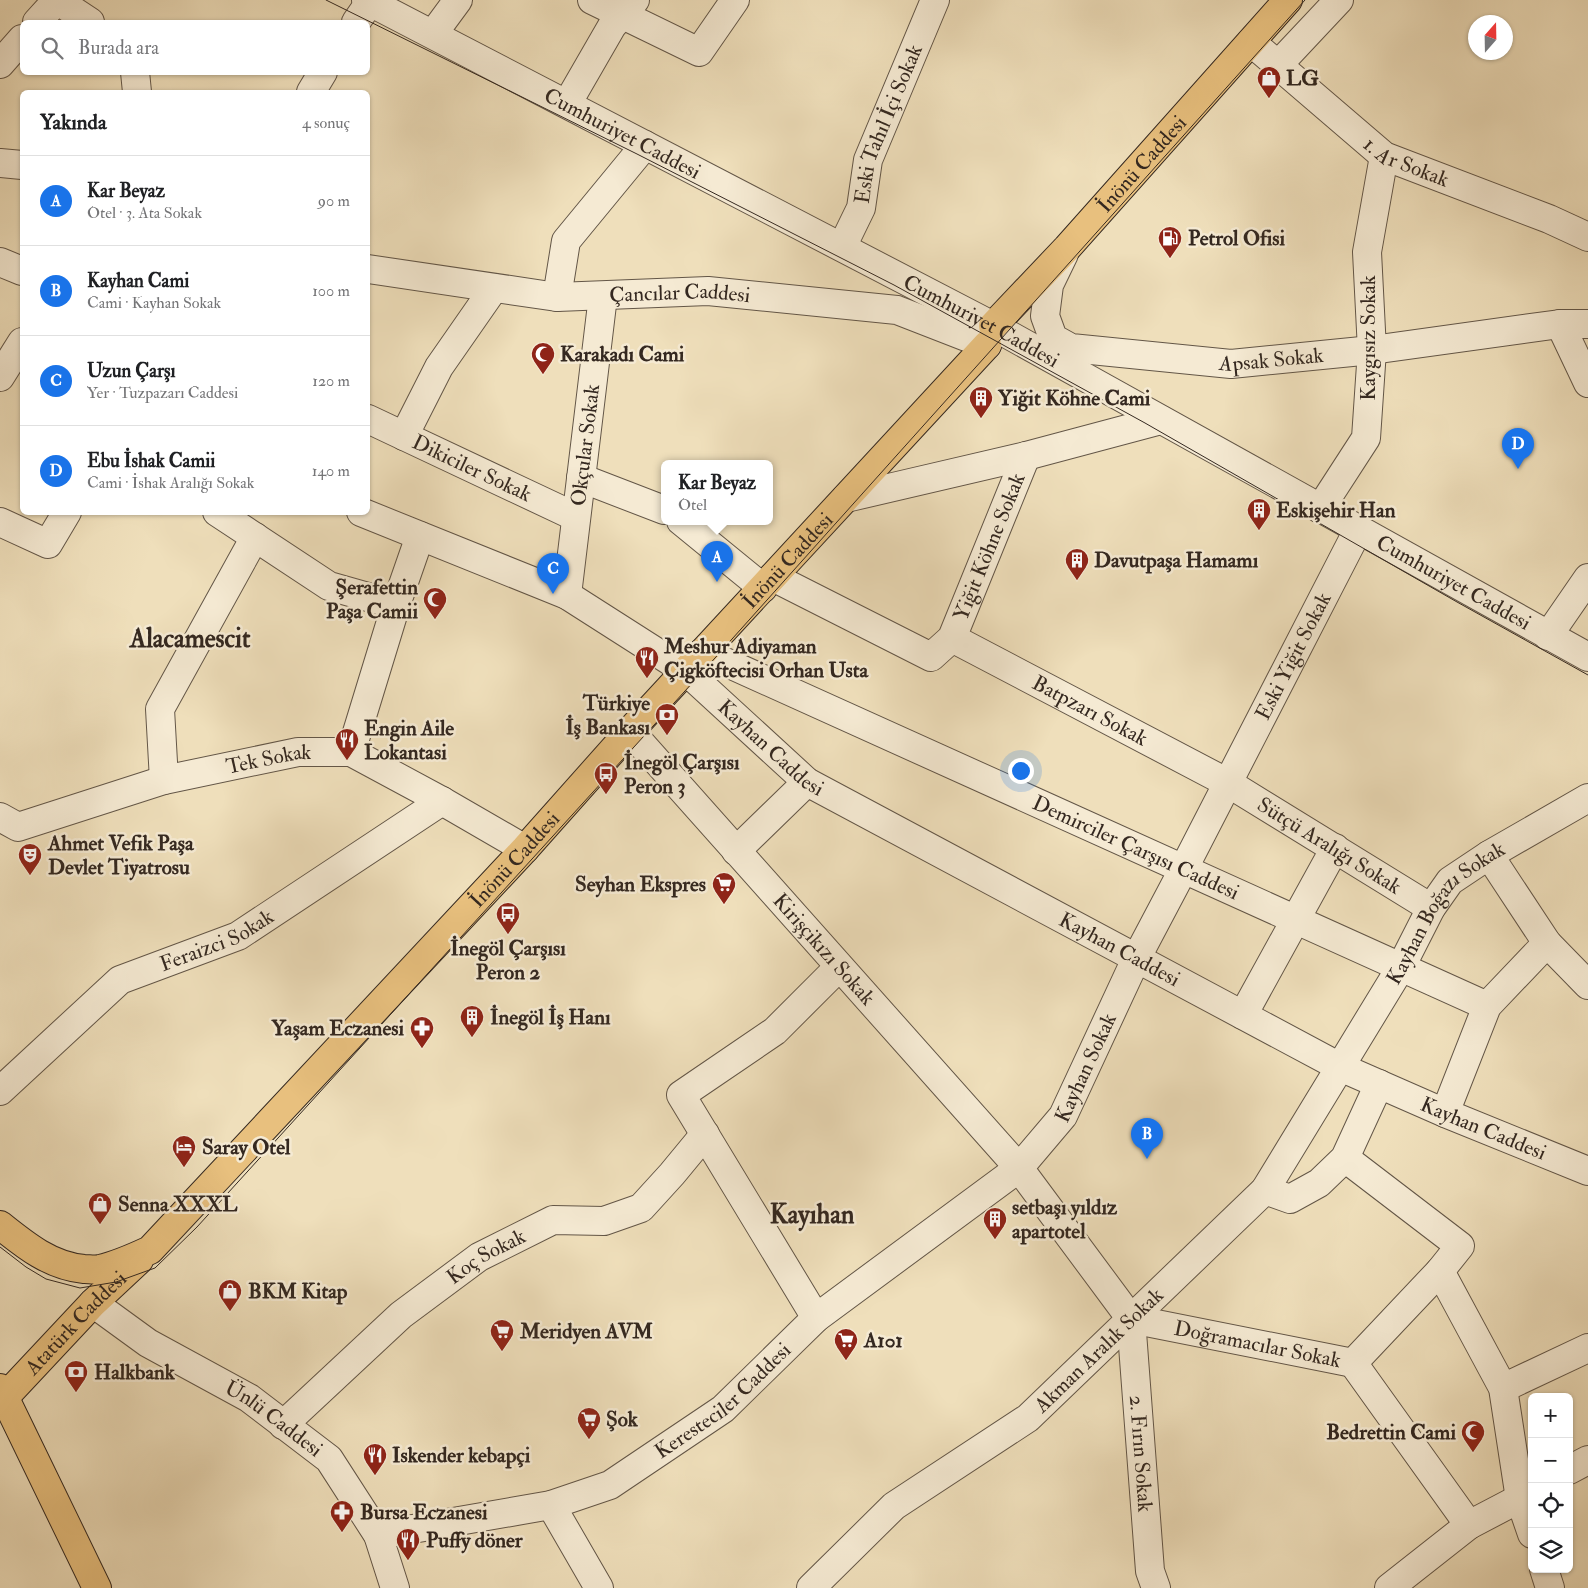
<!DOCTYPE html>
<html lang="tr">
<meta charset="utf-8">
<style>
body{margin:0;font-family:"IM FELL Double Pica",serif;background:#f6f6f6;color:#202124}
.controls{position:absolute;right:15px;bottom:15px;display:grid;overflow:hidden;border-radius:8px;box-shadow:0 1px 4px #0004}
.controls button{width:45px;height:45px;display:grid;place-items:center;padding:0;border:0;border-bottom:1px solid #e0e0e0;background:#fff;color:#202124;font:25px sans-serif}
.compass{position:absolute;left:1468px;top:15px;width:45px;height:45px;border-radius:50%;background:#fff;box-shadow:0 1px 4px #0004;rotate:20deg}
.you{position:absolute;left:1020px;top:770px;width:18px;height:18px;margin:-12px;border:4px solid #fff;border-radius:50%;background:#1a73e8;box-shadow:0 0 0 8px #1a73e833}
.badge{display:grid;place-items:center;width:32px;height:32px;border-radius:50%;background:#1a73e8;color:#fff;font-size:16px;font-weight:700}
.pin{position:absolute;translate:-50% -41px;filter:drop-shadow(0 1px 2px #0008)}
.pin::after{content:'';position:absolute;top:26px;width:18px;height:15px;background:inherit;clip-path:polygon(0 0,100% 0,50% 100%)}
.popup{position:absolute;left:661px;top:460px;width:112px;height:65px;box-sizing:border-box;display:grid;place-content:center;border-radius:8px;background:#fff;filter:drop-shadow(0 1px 4px #0005);font-size:16px;white-space:nowrap;color:#757577}
.popup b{font-size:19px;color:#202124}
.popup::after{content:'';position:absolute;left:50%;top:100%;margin-left:-10px;border:10px solid transparent;border-top-color:#fff}
.list{margin:0;padding:0;list-style:none}
h2{display:flex;justify-content:space-between;align-items:center;height:65px;margin:0;padding:0 20px;font-size:21px}
h2 small{font-size:16px;font-weight:400;color:#757577}
.list li{display:grid;grid-template-columns:32px 1fr auto;gap:15px;align-items:center;box-sizing:border-box;height:90px;padding:0 20px;border-top:1px solid #e0e0e0}
.list b{display:block;font-size:19px;white-space:nowrap}
.list p{margin:0;font-size:16px;white-space:nowrap;color:#757577}
.list em{font-size:16px;font-style:normal;color:#757577}
.icon{flex:none;width:28px;height:28px;fill:none;stroke:currentColor;stroke-width:2;stroke-linecap:round;stroke-linejoin:round}
.map{position:relative;flex:none;width:1588px;height:1588px;overflow:hidden}
.search{position:absolute;background:#fff;box-shadow:0 1px 4px #0004;left:20px;top:20px;width:350px;height:55px;display:flex;align-items:center;gap:12px;box-sizing:border-box;padding:0 18px;border-radius:8px;color:#757577;font-size:19px}
.panel{position:absolute;background:#fff;box-shadow:0 1px 4px #0004;left:20px;top:90px;width:350px;height:425px;border-radius:8px}
.map>svg:first-child{display:block}
</style>
<div class="map">
<svg width="1588" height="1588" viewBox="0 0 1588 1588">
<rect width="100%" height="100%" fill="#efdfbb"/>
<filter id="stains"><feTurbulence type="fractalNoise" baseFrequency=".004" numOctaves="4"/><feColorMatrix values="0 0 0 0 .2 0 0 0 0 .09 0 0 0 0 .02 0 0 0 .5 -.17"/></filter>
<radialGradient id="worn" r=".72"><stop offset=".6" stop-color="#630" stop-opacity="0"/><stop offset="1" stop-color="#630" stop-opacity=".3"/></radialGradient>
<g fill="none" stroke-linecap="round" stroke-linejoin="round">
<g stroke="#635647" stroke-width="30">
<g id="minor">
<path id="s1" d="M366,0L993,326L1588,657"/>
<path d="M592,0L699,52L735,0"/>
<path d="M37,22L57,0L90,22"/>
<path d="M356,22L370,2"/>
<path d="M433,34L458,0"/>
<path id="s2" d="M1251,42L1384,156L1549,219L1588,237"/>
<path d="M0,64L22,39"/>
<path d="M1278,65L1339,0"/>
<path d="M135,72L137,92"/>
<path d="M311,92L323,72"/>
<path d="M567,104L612,26L635,0"/>
<path d="M0,163L22,165"/>
<path id="s3" d="M842,247L861,208L868,160L935,0"/>
<path id="s4" d="M1064,254L1049,285L1045,316L1053,338L1071,348L1231,364L1372,350L1560,324H1588"/>
<path d="M0,262L22,271"/>
<path id="s5" d="M368,269L557,297L708,291L897,310L987,345"/>
<path d="M557,297L566,241L645,145"/>
<path d="M1560,324L1588,383"/>
<path d="M0,377L22,342"/>
<path id="s6" d="M368,419L576,517"/>
<path d="M404,436L439,367L494,288"/>
<path d="M581,478L664,510"/>
<path d="M846,498L1026,456L1161,420"/>
<path d="M1320,509L1366,438L1372,350L1367,252L1384,156"/>
<path d="M217,512L329,586L396,605L351,752"/>
<path id="s7" d="M361,512L567,595L686,671L807,782L1340,1067L1445,1113L1588,1171"/>
<path d="M681,521L763,588"/>
<path d="M0,522L48,544L67,512"/>
<path id="s8" d="M773,577L931,657L952,638L1026,456"/>
<path id="s9" d="M567,595L603,296"/>
<path d="M396,605L420,536"/>
<path d="M1548,636L1588,578"/>
<path id="s10" d="M952,638L1228,783L1431,908"/>
<path id="s11" d="M703,652L1487,1006"/>
<path id="s12" d="M630,731L1019,1168L1131,1319"/>
<path d="M164,780L160,709L255,537"/>
<path id="s13" d="M0,817L18,827L164,780L298,752H351L442,801L525,849"/>
<path d="M736,851L807,782"/>
<path d="M1489,855L1547,943L1588,985"/>
<path d="M1243,1015L1335,848"/>
<path id="s14" d="M0,1091L120,980L238,936L442,801"/>
<path d="M1445,1113L1487,1006L1547,943"/>
<path d="M1345,1158L1460,1246L1440,1271L1353,1363"/>
<path d="M1265,1190L1290,1199L1319,1183L1345,1158L1379,1084"/>
<path d="M1440,1271L1503,1388L1520,1499L1532,1534"/>
<path id="s15" d="M93,1303L148,1343L249,1398L329,1459L378,1535L395,1588"/>
<path d="M816,1318L681,1095L775,1031L839,967"/>
<path id="s16" d="M1131,1319L1150,1571L1156,1588"/>
<path id="s17" d="M1131,1319L1353,1363"/>
<path d="M1353,1363L1469,1525"/>
<path d="M1503,1388L1588,1348"/>
<path id="s18" d="M283,1425L401,1315L479,1257L553,1220L604,1221L641,1208L672,1174L705,1134"/>
<path d="M1569,1470L1588,1460"/>
<path d="M551,1505L599,1588"/>
<path id="s19" d="M378,1535L551,1505L610,1485L723,1409L816,1318L1019,1168L1063,1116L1136,959L1183,870L1358,530"/>
<path d="M1544,1569L1550,1588"/>
<path id="s20" d="M811,1588L894,1506L1028,1418L1265,1190L1401,967L1431,908L1450,881L1489,855L1588,798"/>
<path d="M1389,1588L1469,1525L1532,1492"/>
</g>
</g>
<g stroke="#342820" stroke-width="30">
<g id="major">
<path id="s21" d="M993,326L1067,248L1288,0"/>
<path id="s22" d="M0,1225C26,1246 51,1266 84,1269C89,1269 95,1270 100,1269C117,1265 135,1257 150,1250L525,849L630,731L987,345"/>
<path d="M0,1388L97,1588"/>
<path id="s23" d="M4,1398L93,1303L139,1260"/>
</g>
</g>
<use href="#minor" stroke="#f5ead3" stroke-width="28"/>
<use href="#major" stroke="#e8c07e" stroke-width="28"/>
<path stroke="#342820" stroke-width="1" d="M326,0L637,154L894,285L1145,423L1457,602L1588,675
M0,1247L26,1267L46,1279L80,1288L116,1282L155,1268L197,1227L715,658L1305,0"/>
</g>
<defs>
<g id="shop-pin" transform="scale(1.25)"><path d="M0 17L-7.5 6A9.5 9.5 0 1 1 7.5 6Z" fill="#8f2418" stroke="#f5ead3"/><path d="M-5-2.5h2.3a2.7 3.5 0 0 1 5.4 0H5L5.5 6h-11ZM-1.5-2.5h3a1.5 2.3 0 0 0-3 0Z" fill="#fff"/></g>
<g id="fuel-pin" transform="scale(1.25)"><path d="M0 17L-7.5 6A9.5 9.5 0 1 1 7.5 6Z" fill="#8f2418" stroke="#f5ead3"/><path d="M-5.5-6h7V0h2V4h1.3V-2.5L3-4.5l.8-.8L6-3V5H2.5V1h-1V6h-7ZM-4.2-4.7v3.2H.2V-4.7Z" fill="#fff"/></g>
<g id="mosque-pin" transform="scale(1.25)"><path d="M0 17L-7.5 6A9.5 9.5 0 1 1 7.5 6Z" fill="#8f2418" stroke="#f5ead3"/><path d="M3.5-4.9A6 6 0 1 0 3.5 4.9A5 5 0 1 1 3.5-4.9Z" fill="#fff"/></g>
<g id="building-pin" transform="scale(1.25)"><path d="M0 17L-7.5 6A9.5 9.5 0 1 1 7.5 6Z" fill="#8f2418" stroke="#f5ead3"/><path d="M-4-6H4V6H1V3H-1V6H-4ZM-2.5-4.3h1.7v1.8h-1.7ZM.8-4.3h1.7v1.8H.8ZM-2.5-1h1.7V.8h-1.7ZM.8-1h1.7V.8H.8Z" fill="#fff"/></g>
<g id="restaurant-pin" transform="scale(1.25)"><path d="M0 17L-7.5 6A9.5 9.5 0 1 1 7.5 6Z" fill="#8f2418" stroke="#f5ead3"/><path d="M-5-6h1v4h1v-4h1v4h1v-4h1v5L-1.5 .5V6h-2V.5L-5-1ZM5-6V6H3V1.5H1.5Q1.5-4 5-6Z" fill="#fff"/></g>
<g id="bank-pin" transform="scale(1.25)"><path d="M0 17L-7.5 6A9.5 9.5 0 1 1 7.5 6Z" fill="#8f2418" stroke="#f5ead3"/><path d="M-6-4H6V4H-6ZM0-2.3a2.3 2.3 0 1 0 0 4.6a2.3 2.3 0 1 0 0-4.6Z" fill="#fff"/></g>
<g id="bus-pin" transform="scale(1.25)"><path d="M0 17L-7.5 6A9.5 9.5 0 1 1 7.5 6Z" fill="#8f2418" stroke="#f5ead3"/><path d="M-5-6H5V4H4V6H2V4H-2V6H-4V4H-5ZM-3.5-4V0h7V-4ZM-3.5 1.2v1.5H-2V1.2ZM2 1.2v1.5H3.5V1.2Z" fill="#fff"/></g>
<g id="theatre-pin" transform="scale(1.25)"><path d="M0 17L-7.5 6A9.5 9.5 0 1 1 7.5 6Z" fill="#8f2418" stroke="#f5ead3"/><path d="M-5-5.5Q0-4 5-5.5V0Q5 5 0 6Q-5 5-5 0ZM-3.3-2.5H-1v1.5H-3.3ZM1-2.5H3.3v1.5H1ZM-2.8 1Q0 5.5 2.8 1Z" fill="#fff"/></g>
<g id="supermarket-pin" transform="scale(1.25)"><path d="M0 17L-7.5 6A9.5 9.5 0 1 1 7.5 6Z" fill="#8f2418" stroke="#f5ead3"/><path d="M-6-5.5h2.5l.6 2H6L4.5 2H-2.5L-4.4-4H-6ZM-1.5 3.2a1.3 1.3 0 1 0 .1 0ZM3 3.2a1.3 1.3 0 1 0 .1 0Z" fill="#fff"/></g>
<g id="pharmacy-pin" transform="scale(1.25)"><path d="M0 17L-7.5 6A9.5 9.5 0 1 1 7.5 6Z" fill="#8f2418" stroke="#f5ead3"/><path d="M-2-6h4v4h4v4h-4v4h-4v-4h-4v-4h4Z" fill="#fff"/></g>
<g id="hotel-pin" transform="scale(1.25)"><path d="M0 17L-7.5 6A9.5 9.5 0 1 1 7.5 6Z" fill="#8f2418" stroke="#f5ead3"/><path d="M-6-4.5h1.5V1H6V5H4.5V3h-9V5H-6ZM-4 0a1.8 1.8 0 1 1 3.6 0ZM.5 0V-2.5h3Q6-2.5 6 0Z" fill="#fff"/></g>
</defs>
<g fill-rule="evenodd">
<use href="#shop-pin" x="1269" y="78"/>
<use href="#fuel-pin" x="1170" y="238"/>
<use href="#mosque-pin" x="543" y="354"/>
<use href="#building-pin" x="981" y="398"/>
<use href="#building-pin" x="1259" y="510"/>
<use href="#building-pin" x="1077" y="560"/>
<use href="#mosque-pin" x="435" y="599"/>
<use href="#restaurant-pin" x="647" y="658"/>
<use href="#bank-pin" x="667" y="715"/>
<use href="#restaurant-pin" x="347" y="740"/>
<use href="#bus-pin" x="606" y="774"/>
<use href="#theatre-pin" x="30" y="855"/>
<use href="#supermarket-pin" x="724" y="884"/>
<use href="#bus-pin" x="508" y="914"/>
<use href="#building-pin" x="472" y="1017"/>
<use href="#pharmacy-pin" x="422" y="1028"/>
<use href="#hotel-pin" x="184" y="1147"/>
<use href="#shop-pin" x="100" y="1204"/>
<use href="#building-pin" x="995" y="1219"/>
<use href="#shop-pin" x="230" y="1291"/>
<use href="#supermarket-pin" x="502" y="1331"/>
<use href="#supermarket-pin" x="846" y="1340"/>
<use href="#bank-pin" x="76" y="1372"/>
<use href="#supermarket-pin" x="589" y="1419"/>
<use href="#mosque-pin" x="1473" y="1432"/>
<use href="#restaurant-pin" x="375" y="1455"/>
<use href="#pharmacy-pin" x="342" y="1512"/>
<use href="#restaurant-pin" x="408" y="1540"/>
</g>
<g text-anchor="middle" dominant-baseline="central" stroke-width="5" stroke-linejoin="round" paint-order="stroke">
<g font-size="21" font-weight="bold" fill="#342820" stroke="#f5ead3" text-anchor="start">
<text x="1286" y="78">LG</text>
<text x="1188" y="238">Petrol Ofisi</text>
<text x="560" y="354">Karakadı Cami</text>
<text x="998" y="398">Yiğit Köhne Cami</text>
<text x="1276" y="510">Eskişehir Han</text>
<text x="1094" y="560">Davutpaşa Hamamı</text>
<text x="418" y="587" text-anchor="end">Şerafettin<tspan x="418" dy="24">Paşa Camii</tspan></text>
<text x="664" y="646">Meshur Adiyaman<tspan x="664" dy="24">Çigköftecisi Orhan Usta</tspan></text>
<text x="650" y="703" text-anchor="end">Türkiye<tspan x="650" dy="24">İş Bankası</tspan></text>
<text x="364" y="728">Engin Aile<tspan x="364" dy="24">Lokantasi</tspan></text>
<text x="624" y="762">İnegöl Çarşısı<tspan x="624" dy="24">Peron 3</tspan></text>
<text x="48" y="843">Ahmet Vefik Paşa<tspan x="48" dy="24">Devlet Tiyatrosu</tspan></text>
<text x="706" y="884" text-anchor="end">Seyhan Ekspres</text>
<text x="508" y="948" text-anchor="middle">İnegöl Çarşısı<tspan x="508" dy="24">Peron 2</tspan></text>
<text x="490" y="1017">İnegöl İş Hanı</text>
<text x="404" y="1028" text-anchor="end">Yaşam Eczanesi</text>
<text x="202" y="1147">Saray Otel</text>
<text x="118" y="1204">Senna XXXL</text>
<text x="1012" y="1207">setbaşı yıldız<tspan x="1012" dy="24">apartotel</tspan></text>
<text x="248" y="1291">BKM Kitap</text>
<text x="520" y="1331">Meridyen AVM</text>
<text x="864" y="1340">A101</text>
<text x="94" y="1372">Halkbank</text>
<text x="606" y="1419">Şok</text>
<text x="1456" y="1432" text-anchor="end">Bedrettin Cami</text>
<text x="392" y="1455">Iskender kebapçi</text>
<text x="360" y="1512">Bursa Eczanesi</text>
<text x="426" y="1540">Puffy döner</text>
</g>
<g font-size="21" fill="#342820" stroke="#f5ead3">
<text stroke="none"><textPath href="#s3" startOffset="132">Eski Tahıl İçi Sokak</textPath></text>
<text stroke="none"><textPath href="#s1" startOffset="289">Cumhuriyet Caddesi</textPath></text>
<text stroke="none"><textPath href="#s2" startOffset="198">1. Ar Sokak</textPath></text>
<text stroke="none"><textPath href="#s21" startOffset="220">İnönü Caddesi</textPath></text>
<text stroke="none"><textPath href="#s5" startOffset="314">Çancılar Caddesi</textPath></text>
<text stroke="none"><textPath href="#s1" startOffset="694">Cumhuriyet Caddesi</textPath></text>
<text transform="translate(1368 338) rotate(-90)">Kaygısız Sokak</text>
<text stroke="none"><textPath href="#s4" startOffset="311">Apsak Sokak</textPath></text>
<text stroke="none"><textPath href="#s9" startOffset="151">Okçular Sokak</textPath></text>
<text stroke="none"><textPath href="#s6" startOffset="115">Dikiciler Sokak</textPath></text>
<text stroke="none"><textPath href="#s8" startOffset="304">Yiğit Köhne Sokak</textPath></text>
<text stroke="none"><textPath href="#s22" startOffset="1105">İnönü Caddesi</textPath></text>
<text stroke="none"><textPath href="#s1" startOffset="1234">Cumhuriyet Caddesi</textPath></text>
<text stroke="none"><textPath href="#s19" startOffset="1339">Eski Yiğit Sokak</textPath></text>
<text stroke="none"><textPath href="#s10" startOffset="156">Batpzarı Sokak</textPath></text>
<text stroke="none"><textPath href="#s7" startOffset="478">Kayhan Caddesi</textPath></text>
<text stroke="none"><textPath href="#s13" startOffset="281">Tek Sokak</textPath></text>
<text stroke="none"><textPath href="#s10" startOffset="431">Sütçü Aralığı Sokak</textPath></text>
<text stroke="none"><textPath href="#s11" startOffset="475">Demirciler Çarşısı Caddesi</textPath></text>
<text stroke="none"><textPath href="#s22" startOffset="700">İnönü Caddesi</textPath></text>
<text stroke="none"><textPath href="#s20" startOffset="939">Kayhan Boğazı Sokak</textPath></text>
<text stroke="none"><textPath href="#s14" startOffset="268">Feraizci Sokak</textPath></text>
<text stroke="none"><textPath href="#s12" startOffset="292">Kirişçikızı Sokak</textPath></text>
<text stroke="none"><textPath href="#s7" startOffset="882">Kayhan Caddesi</textPath></text>
<text stroke="none"><textPath href="#s19" startOffset="878">Kayhan Sokak</textPath></text>
<text stroke="none"><textPath href="#s7" startOffset="1288">Kayhan Caddesi</textPath></text>
<text stroke="none"><textPath href="#s18" startOffset="265">Koç Sokak</textPath></text>
<text stroke="none"><textPath href="#s23" startOffset="104">Atatürk Caddesi</textPath></text>
<text stroke="none"><textPath href="#s17" startOffset="129">Doğramacılar Sokak</textPath></text>
<text stroke="none"><textPath href="#s20" startOffset="375">Akman Aralık Sokak</textPath></text>
<text stroke="none"><textPath href="#s19" startOffset="379">Keresteciler Caddesi</textPath></text>
<text stroke="none"><textPath href="#s15" startOffset="215">Ünlü Caddesi</textPath></text>
<text stroke="none"><textPath href="#s16" startOffset="135">2. Fırın Sokak</textPath></text>
</g>
<g font-size="26" font-weight="bold" fill="#342820" stroke="#f5ead3">
<text x="190" y="639">Alacamescit</text>
<text x="812" y="1215">Kayıhan</text>
</g>
</g>
<rect width="100%" height="100%" filter="url(#stains)"/>
<rect width="100%" height="100%" fill="url(#worn)"/>
</svg>
<div class="controls">
<button>+</button>
<button>−</button>
<button><svg class="icon" aria-label="locate" viewBox="0 0 24 24"><circle cx="12" cy="12" r="6"/><path d="M12 2v4M12 18v4M2 12h4M18 12h4"/></svg></button>
<button><svg class="icon" aria-label="layers" viewBox="0 0 24 24"><path d="M12 4l9 5-9 5-9-5zM3 14l9 5 9-5"/></svg></button>
</div>
<svg class="compass" viewBox="-18 -18 36 36"><path d="M0-13l5 13h-10z" fill="#e53935"/><path d="M0 13l5-13h-10z" fill="#757577"/></svg>
<div class="you"></div>
<div class="pin badge" style="left:717px;top:582px">A</div>
<div class="popup"><b>Kar Beyaz</b>Otel</div>
<div class="pin badge" style="left:1147px;top:1159px">B</div>
<div class="pin badge" style="left:553px;top:594px">C</div>
<div class="pin badge" style="left:1518px;top:469px">D</div>
<div class="search"><svg class="icon" aria-label="search" viewBox="0 0 24 24"><circle cx="10" cy="10" r="6"/><path d="M15 15l6 6"/></svg>Burada ara</div>
<section class="panel">
<h2>Yakında<small>4 sonuç</small></h2>
<ul class="list">
<li><span class="badge">A</span><div><b>Kar Beyaz</b><p>Otel · 3. Ata Sokak</p></div><em>90 m</em></li>
<li><span class="badge">B</span><div><b>Kayhan Cami</b><p>Cami · Kayhan Sokak</p></div><em>100 m</em></li>
<li><span class="badge">C</span><div><b>Uzun Çarşı</b><p>Yer · Tuzpazarı Caddesi</p></div><em>120 m</em></li>
<li><span class="badge">D</span><div><b>Ebu İshak Camii</b><p>Cami · İshak Aralığı Sokak</p></div><em>140 m</em></li>
</ul>
</section>
</div>
